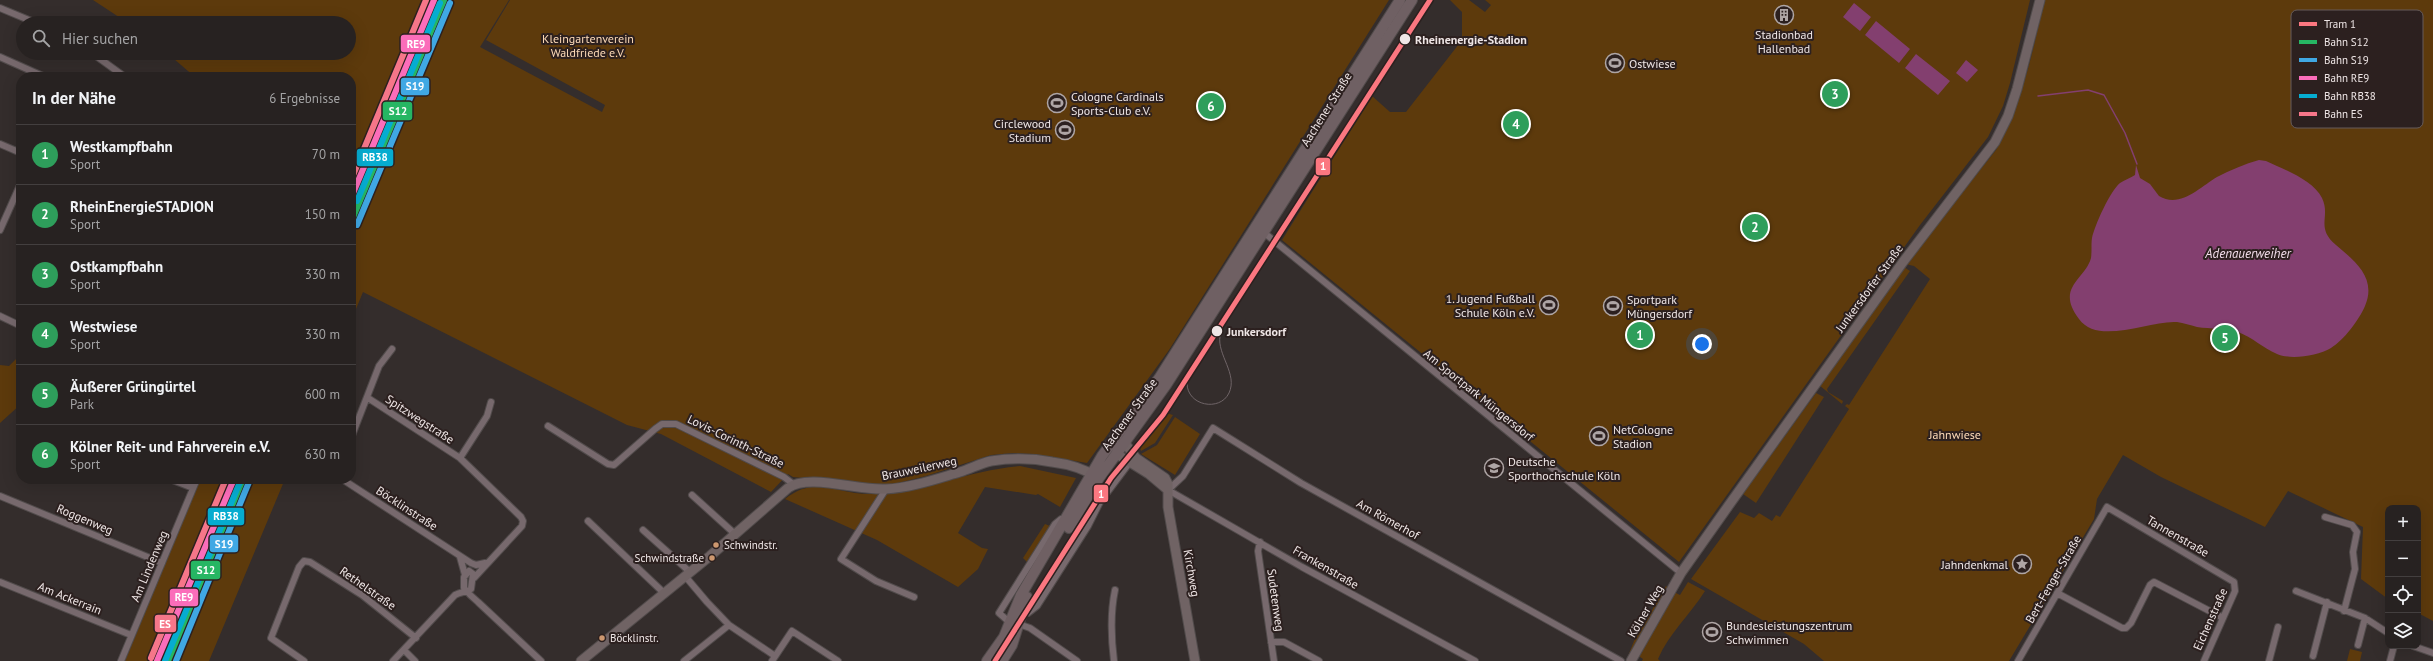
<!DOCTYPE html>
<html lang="de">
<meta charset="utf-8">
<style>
body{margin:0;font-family:"PT Sans",sans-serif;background:#332f2e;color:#f1f3f6}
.controls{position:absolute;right:12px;bottom:12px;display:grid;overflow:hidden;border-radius:8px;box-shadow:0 4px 16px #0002}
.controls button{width:36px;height:36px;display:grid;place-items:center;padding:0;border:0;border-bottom:1px solid #433f3f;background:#272221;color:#f1f3f6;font:20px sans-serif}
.you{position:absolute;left:1702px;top:344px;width:14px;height:14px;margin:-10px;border:3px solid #fff;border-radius:50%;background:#1a73e8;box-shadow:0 0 0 6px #1a73e833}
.badge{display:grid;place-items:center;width:26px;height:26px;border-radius:50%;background:#d93025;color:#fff;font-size:13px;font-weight:700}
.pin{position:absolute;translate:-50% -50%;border:2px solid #fff;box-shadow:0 1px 4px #0006}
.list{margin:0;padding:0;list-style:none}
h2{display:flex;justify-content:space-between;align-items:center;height:52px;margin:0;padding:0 16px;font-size:17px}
h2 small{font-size:13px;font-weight:400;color:#a4a4a5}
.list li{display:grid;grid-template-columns:26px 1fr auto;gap:12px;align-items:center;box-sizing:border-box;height:60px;padding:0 16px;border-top:1px solid #433f3f}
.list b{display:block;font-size:15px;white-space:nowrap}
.list p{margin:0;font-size:13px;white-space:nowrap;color:#a4a4a5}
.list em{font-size:13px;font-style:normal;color:#a4a4a5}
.icon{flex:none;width:22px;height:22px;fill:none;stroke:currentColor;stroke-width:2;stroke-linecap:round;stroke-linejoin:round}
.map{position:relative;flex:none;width:2433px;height:661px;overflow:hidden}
.search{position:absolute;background:#272221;box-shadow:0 4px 16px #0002;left:16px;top:16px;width:340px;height:44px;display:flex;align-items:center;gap:10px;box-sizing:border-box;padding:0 14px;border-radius:22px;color:#a4a4a5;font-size:15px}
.panel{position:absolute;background:#272221;box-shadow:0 4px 16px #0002;left:16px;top:72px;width:340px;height:412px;border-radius:16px}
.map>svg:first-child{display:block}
</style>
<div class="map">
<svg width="2433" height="661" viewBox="0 0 2433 661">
<rect width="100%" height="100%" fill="#342d2c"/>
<path fill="#5d3a0c" d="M93,0H426L351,177V77H195L167,53H349V23H128Z
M446,0H509L480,47L602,112L605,105L486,40L510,0H1389L1169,350L1087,463L1034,454L1013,453L991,455L926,476L886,486L793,477L788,474L771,492L661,434L627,425L363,292L351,321V231Z
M1450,0H1469L1485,12L1491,5L1485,0H2030L2010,83L2003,106L1988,137L1920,225L1679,562L1282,240L1372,96L1390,112H1406L1462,40V12Z
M2044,0H2433V621L2418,613V508H2388V599L2361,579L2363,527L2288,491L2265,527L2161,477L2123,455L2097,499L2094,519L2009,661H1824L1804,644L1691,579L1740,512L1754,518L1759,513L1772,521L1776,515L1780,517L1849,409L1845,406L1847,404L1849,405L1930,279L1914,266L1905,264L1996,150C2022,103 2033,52 2044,0Z
M1904,267L1910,271L1827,389L1828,392L1843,401L1842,404L1819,385Z
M21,354V404L0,423V365L9,366Z
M1816,393L1824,397L1756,503L1743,494Z
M1166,413L1173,415L1155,443L1141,451L1140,448Z
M1175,417L1200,434L1175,475L1141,454L1157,445Z
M1020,466L1076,478L1060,507L1038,494L1036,495L985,487L958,533L982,548L988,549L978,569L958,587L877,540L785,499C816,474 837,495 872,494C923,492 970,470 1020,466Z
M200,479H226L149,661H125Z
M248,479H285L209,661H172Z
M1045,524L1050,526L1027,562L1023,558Z
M1688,582L1705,591C1690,615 1669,633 1658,659L1660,661H1642L1643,659L1637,655L1674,592L1680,595Z
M1666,586L1669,588L1626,661L1634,641Z
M2350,649L2362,652L2360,661H2347Z"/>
<path fill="#833f6f" d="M1854,3L1871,17L1860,31L1843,17Z
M1876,21L1910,49L1899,63L1865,35Z
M1916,54L1950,81L1938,95L1905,68Z
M1966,60L1978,70L1967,82L1956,73Z
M2259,160L2266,161C2283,169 2313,180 2322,198C2331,217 2315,227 2336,245C2355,261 2377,278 2365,306C2359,320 2344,340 2331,348C2317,356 2291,360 2277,354C2263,348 2252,337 2238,332C2224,328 2211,329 2197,327C2190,325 2184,323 2177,322C2150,320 2098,346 2079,319C2055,287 2085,280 2091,258C2092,251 2091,244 2092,238C2095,225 2110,191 2120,183C2124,180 2131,178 2135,175L2136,165L2140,178L2150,184L2159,196C2180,209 2200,187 2217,177C2230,170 2245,164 2259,160Z"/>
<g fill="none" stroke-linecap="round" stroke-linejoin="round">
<path stroke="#833f6f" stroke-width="1.5" d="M2038,96L2088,90L2104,95L2125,133L2137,164"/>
<g stroke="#514b4b" stroke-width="8">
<path id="street" d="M0,8L36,23
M92,53L125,77
M0,57L45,77
M0,144L21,153
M0,230L21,183
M1262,231L1681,573
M0,316L21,326
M368,398L460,458L521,517L523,521L522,526L474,578
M548,426L608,464L614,465L655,429L662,424H676L784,477L793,484
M351,438L379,366L392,349
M460,458L487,416L491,402
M170,479L193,488
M342,479L471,563L476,565L485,563
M886,489L841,559L876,581L914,597
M692,495L735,534
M0,496L162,563
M2325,517L2352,525L2357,532L2353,552L2355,569L2344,611
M588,521L664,593
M1065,522L1061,519L1055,524L999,613L1007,620L1030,628L1077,661
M643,530L690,572
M1260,542L1258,551L1274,661
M460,557L465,575
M685,576L707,602L729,625L775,656
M0,582L131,635
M2296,591L2365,618L2388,633
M2057,593L2122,628H2126L2131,623L2150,585L2154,582L2223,618
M1021,614L1028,613L1037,606L1088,526L1100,502L1130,462
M1271,642H1284L1319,661
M2358,645L2365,618
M2413,646L2433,653
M404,650L415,661
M2313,656L2327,602
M121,661L197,479
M304,661L271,638L299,567L304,561L310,562L362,595L416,638
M393,661L455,595C461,592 466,592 471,589L473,574L469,571L464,577V588C468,593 473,598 478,602L541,661
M684,661L729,625
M772,661L792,631L838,661
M1114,661C1111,637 1110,614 1115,590
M1475,661L1302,567L1168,490L1183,476L1213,428L1301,483L1621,661
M2018,661L2107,507L2234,582L2235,591L2204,661
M2269,661L2278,627
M2390,661L2394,646"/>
</g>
<g stroke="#514b4b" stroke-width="11">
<path id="secondary" d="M1124,442L1136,458L1165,478L1168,484V507L1195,661
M1117,446V453L1120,456L1149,474L1168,490
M581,661L710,556L788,488C808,473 859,491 886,489C910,488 936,479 960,472C970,469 981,463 991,461C1011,458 1032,458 1052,462C1068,464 1083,468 1097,477
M1631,661L1681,573L1729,505L1903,262L1995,142L2008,116L2017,89L2040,0"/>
</g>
<g stroke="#514b4b" stroke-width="12">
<path id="primary" d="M1069,528L1099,478L1166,385L1412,0
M987,661L1004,637L1021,595L1102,456L1160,377L1400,0
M1002,661L1012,645L1027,597"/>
</g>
<use href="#street" stroke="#77696d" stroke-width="6"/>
<use href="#secondary" stroke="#706364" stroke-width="9"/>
<use href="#primary" stroke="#6f6063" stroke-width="10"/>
<path stroke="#6f6467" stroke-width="1" d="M1425,9L1432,0
M1192,369C1190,373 1187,379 1187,383C1187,406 1220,412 1229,393C1238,374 1217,355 1220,336C1223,319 1245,285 1255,268"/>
<g stroke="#2c201f" stroke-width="9">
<path id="rail-1" d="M351,222L444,0
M168,661L243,479"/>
</g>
<g stroke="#2c201f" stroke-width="9">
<path id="rail-2" d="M357,225L450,3
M176,661L249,482"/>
</g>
<g stroke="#2c201f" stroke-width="9">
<path id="rail-3" d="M351,198L434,0
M157,661L234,479"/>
</g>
<g stroke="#2c201f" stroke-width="9">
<path id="rail-4" d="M357,201L440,3
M165,661L240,482"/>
</g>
<g stroke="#2c201f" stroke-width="9">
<path id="rail-5" d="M351,180L426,0
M151,658L226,479"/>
</g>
<use href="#rail-1" stroke="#26b663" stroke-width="6"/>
<use href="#rail-2" stroke="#40a8e4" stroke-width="6"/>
<use href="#rail-3" stroke="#fb6dba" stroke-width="6"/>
<use href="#rail-4" stroke="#06acd0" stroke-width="6"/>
<use href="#rail-5" stroke="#f67689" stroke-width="6"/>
<g stroke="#2c201f" stroke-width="8">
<path id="tram-1" d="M995,661L1111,478L1163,415L1430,0"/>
</g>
<use href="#tram-1" stroke="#fb7780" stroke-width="5"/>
</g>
<defs>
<g id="building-ring" transform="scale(1)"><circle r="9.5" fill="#2c201f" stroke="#aea5a5" stroke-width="1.5"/><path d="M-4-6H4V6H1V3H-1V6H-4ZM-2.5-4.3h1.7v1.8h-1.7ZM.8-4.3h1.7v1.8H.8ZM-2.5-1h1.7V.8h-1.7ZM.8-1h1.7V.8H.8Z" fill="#aea5a5"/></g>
<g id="stadium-ring" transform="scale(1)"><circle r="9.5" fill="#2c201f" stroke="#aea5a5" stroke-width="1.5"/><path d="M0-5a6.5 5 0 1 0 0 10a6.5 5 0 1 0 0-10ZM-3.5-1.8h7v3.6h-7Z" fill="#aea5a5"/></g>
<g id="university-ring" transform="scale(1)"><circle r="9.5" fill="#2c201f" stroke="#aea5a5" stroke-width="1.5"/><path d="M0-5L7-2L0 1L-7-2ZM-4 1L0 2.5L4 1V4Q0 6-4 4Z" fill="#aea5a5"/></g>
<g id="sight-ring" transform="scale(1)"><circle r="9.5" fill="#2c201f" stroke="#aea5a5" stroke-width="1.5"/><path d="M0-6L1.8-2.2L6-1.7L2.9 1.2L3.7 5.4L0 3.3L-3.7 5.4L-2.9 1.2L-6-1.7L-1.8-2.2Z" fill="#aea5a5"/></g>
</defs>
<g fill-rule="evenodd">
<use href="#building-ring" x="1784" y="15"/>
<use href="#stadium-ring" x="1615" y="63"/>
<use href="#stadium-ring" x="1057" y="103"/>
<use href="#stadium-ring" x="1065" y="130"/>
<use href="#stadium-ring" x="1549" y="305"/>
<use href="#stadium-ring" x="1613" y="306"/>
<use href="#stadium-ring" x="1599" y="436"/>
<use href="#university-ring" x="1494" y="468"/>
<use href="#sight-ring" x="2022" y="564"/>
<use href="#stadium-ring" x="1712" y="632"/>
</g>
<g fill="#efe6e6" stroke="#2c201f" stroke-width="1.5">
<circle cx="1405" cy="39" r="6"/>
<circle cx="1217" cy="331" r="6"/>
</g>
<g fill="#cd976f" stroke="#2c201f" stroke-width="1.5">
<circle cx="716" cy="545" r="3.5"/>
<circle cx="712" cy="558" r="3.5"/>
<circle cx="602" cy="638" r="3.5"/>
</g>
<g text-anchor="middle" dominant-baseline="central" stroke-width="4" stroke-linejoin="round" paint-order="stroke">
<g font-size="11" fill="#efe6e6" stroke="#2c201f" text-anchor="start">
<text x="724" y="545">Schwindstr.</text>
<text x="704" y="558" text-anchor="end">Schwindstraße</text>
<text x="610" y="638">Böcklinstr.</text>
</g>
<g font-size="12" fill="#efe6e6" stroke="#2c201f" text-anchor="start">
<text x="1784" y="34" text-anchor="middle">Stadionbad<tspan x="1784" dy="14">Hallenbad</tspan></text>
<text x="1629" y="63">Ostwiese</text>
<text x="1071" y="96">Cologne Cardinals<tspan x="1071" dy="14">Sports-Club e.V.</tspan></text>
<text x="1051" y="123" text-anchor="end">Circlewood<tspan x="1051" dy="14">Stadium</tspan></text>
<text x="1535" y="298" text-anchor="end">1. Jugend Fußball<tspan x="1535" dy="14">Schule Köln e.V.</tspan></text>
<text x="1627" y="299">Sportpark<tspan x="1627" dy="14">Müngersdorf</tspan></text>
<text x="1613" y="429">NetCologne<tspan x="1613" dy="14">Stadion</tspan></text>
<text x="1508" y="461">Deutsche<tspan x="1508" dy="14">Sporthochschule Köln</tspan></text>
<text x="2008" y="564" text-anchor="end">Jahndenkmal</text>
<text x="1726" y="625">Bundesleistungszentrum<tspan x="1726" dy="14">Schwimmen</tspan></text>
</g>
<g font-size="12" fill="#fedbb8" stroke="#2c201f">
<text x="588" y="38">Kleingartenverein<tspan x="588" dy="14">Waldfriede e.V.</tspan></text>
<text x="1955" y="434">Jahnwiese</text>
</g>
<g font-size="12" font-weight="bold" fill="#efe6e6" stroke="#2c201f" text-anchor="start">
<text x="1415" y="39">Rheinenergie-Stadion</text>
<text x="1227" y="331">Junkersdorf</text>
</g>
<g font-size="12" fill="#efe6e6" stroke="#2c201f">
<text transform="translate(1326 109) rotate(-58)">Aachener Straße</text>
<text transform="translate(1869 288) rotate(-54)">Junkersdorfer Straße</text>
<text transform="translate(1479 395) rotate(39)">Am Sportpark Müngersdorf</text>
<text transform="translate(1129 414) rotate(-54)">Aachener Straße</text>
<text transform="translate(420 419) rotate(33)">Spitzwegstraße</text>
<text transform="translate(736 441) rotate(26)">Lovis-Corinth-Straße</text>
<text transform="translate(919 468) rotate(-12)">Brauweilerweg</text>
<text transform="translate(407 508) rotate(33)">Böcklinstraße</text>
<text transform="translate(85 519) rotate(23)">Roggenweg</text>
<text transform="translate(1388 519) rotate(29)">Am Römerhof</text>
<text transform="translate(2178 536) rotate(30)">Tannenstraße</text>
<text transform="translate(149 566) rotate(-67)">Am Lindenweg</text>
<text transform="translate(1326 567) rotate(30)">Frankenstraße</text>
<text transform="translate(1192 573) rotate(80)">Kirchweg</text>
<text transform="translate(2053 579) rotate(-60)">Bert-Fenger-Straße</text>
<text transform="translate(368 588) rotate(35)">Rethelstraße</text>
<text transform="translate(70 598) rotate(22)">Am Ackerrain</text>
<text transform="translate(1276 600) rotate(82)">Sudetenweg</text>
<text transform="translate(1645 611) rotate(-60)">Kölner Weg</text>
<text transform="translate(2210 619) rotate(-66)">Eichenstraße</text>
</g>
<g font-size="13" font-style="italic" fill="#f3ddeb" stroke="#2c201f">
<text x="2248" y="253">Adenauerweiher</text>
</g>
</g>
<rect x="2291" y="10" width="132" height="118" rx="6" fill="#2c201f" stroke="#665b5b" stroke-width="1"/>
<rect x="2299" y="22" width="18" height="4" fill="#fb7780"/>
<rect x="2299" y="40" width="18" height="4" fill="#26b663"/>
<rect x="2299" y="58" width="18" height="4" fill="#40a8e4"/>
<rect x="2299" y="76" width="18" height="4" fill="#fb6dba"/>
<rect x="2299" y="94" width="18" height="4" fill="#06acd0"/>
<rect x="2299" y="112" width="18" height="4" fill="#f67689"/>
<g font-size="11" fill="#efe6e6">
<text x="2324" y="28">Tram 1</text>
<text x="2324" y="46">Bahn S12</text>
<text x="2324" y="64">Bahn S19</text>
<text x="2324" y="82">Bahn RE9</text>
<text x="2324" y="100">Bahn RB38</text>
<text x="2324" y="118">Bahn ES</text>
</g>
<g stroke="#2c201f" stroke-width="1.5">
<rect x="400" y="34" width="31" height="19" rx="4" fill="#fb6dba"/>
<rect x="400" y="77" width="30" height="19" rx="4" fill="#40a8e4"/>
<rect x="382" y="101" width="31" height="20" rx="4" fill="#26b663"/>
<rect x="356" y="148" width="38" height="19" rx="4" fill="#06acd0"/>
<rect x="1315" y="157" width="16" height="19" rx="4" fill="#fb7780"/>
<rect x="1093" y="484" width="16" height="19" rx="4" fill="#fb7780"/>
<rect x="207" y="507" width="38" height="19" rx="4" fill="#06acd0"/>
<rect x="209" y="534" width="30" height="19" rx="4" fill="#40a8e4"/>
<rect x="190" y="560" width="31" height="20" rx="4" fill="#26b663"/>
<rect x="169" y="588" width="30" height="19" rx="4" fill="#fb6dba"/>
<rect x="154" y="614" width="23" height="19" rx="4" fill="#f67689"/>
</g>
<g font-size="11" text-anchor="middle" font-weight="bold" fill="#fff">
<text x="416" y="48">RE9</text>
<text x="415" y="90">S19</text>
<text x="398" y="115">S12</text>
<text x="375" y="161">RB38</text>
<text x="1323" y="170">1</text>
<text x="1101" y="498">1</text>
<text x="226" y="520">RB38</text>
<text x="224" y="548">S19</text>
<text x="206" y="574">S12</text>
<text x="184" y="601">RE9</text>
<text x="165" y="628">ES</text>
</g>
</svg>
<div class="controls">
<button>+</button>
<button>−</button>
<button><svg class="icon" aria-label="locate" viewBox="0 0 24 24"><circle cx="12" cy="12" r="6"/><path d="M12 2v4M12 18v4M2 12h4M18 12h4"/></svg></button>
<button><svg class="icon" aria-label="layers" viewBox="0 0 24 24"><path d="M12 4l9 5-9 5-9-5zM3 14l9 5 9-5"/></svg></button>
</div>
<div class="you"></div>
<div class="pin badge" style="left:1640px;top:335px;background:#2e9e5b">1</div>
<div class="pin badge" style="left:1755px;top:227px;background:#2e9e5b">2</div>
<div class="pin badge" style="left:1835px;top:94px;background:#2e9e5b">3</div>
<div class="pin badge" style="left:1516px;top:124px;background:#2e9e5b">4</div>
<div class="pin badge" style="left:2225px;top:338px;background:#2e9e5b">5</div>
<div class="pin badge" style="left:1211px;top:106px;background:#2e9e5b">6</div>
<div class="search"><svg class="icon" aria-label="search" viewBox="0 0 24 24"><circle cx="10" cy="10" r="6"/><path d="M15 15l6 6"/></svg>Hier suchen</div>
<section class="panel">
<h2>In der Nähe<small>6 Ergebnisse</small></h2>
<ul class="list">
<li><span class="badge" style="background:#2e9e5b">1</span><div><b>Westkampfbahn</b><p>Sport</p></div><em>70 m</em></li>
<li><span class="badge" style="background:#2e9e5b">2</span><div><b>RheinEnergieSTADION</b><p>Sport</p></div><em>150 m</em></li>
<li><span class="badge" style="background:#2e9e5b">3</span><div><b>Ostkampfbahn</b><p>Sport</p></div><em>330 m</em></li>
<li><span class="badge" style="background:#2e9e5b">4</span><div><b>Westwiese</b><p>Sport</p></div><em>330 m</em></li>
<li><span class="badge" style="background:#2e9e5b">5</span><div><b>Äußerer Grüngürtel</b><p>Park</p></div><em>600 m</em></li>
<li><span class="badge" style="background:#2e9e5b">6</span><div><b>Kölner Reit- und Fahrverein e.V.</b><p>Sport</p></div><em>630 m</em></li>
</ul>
</section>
</div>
